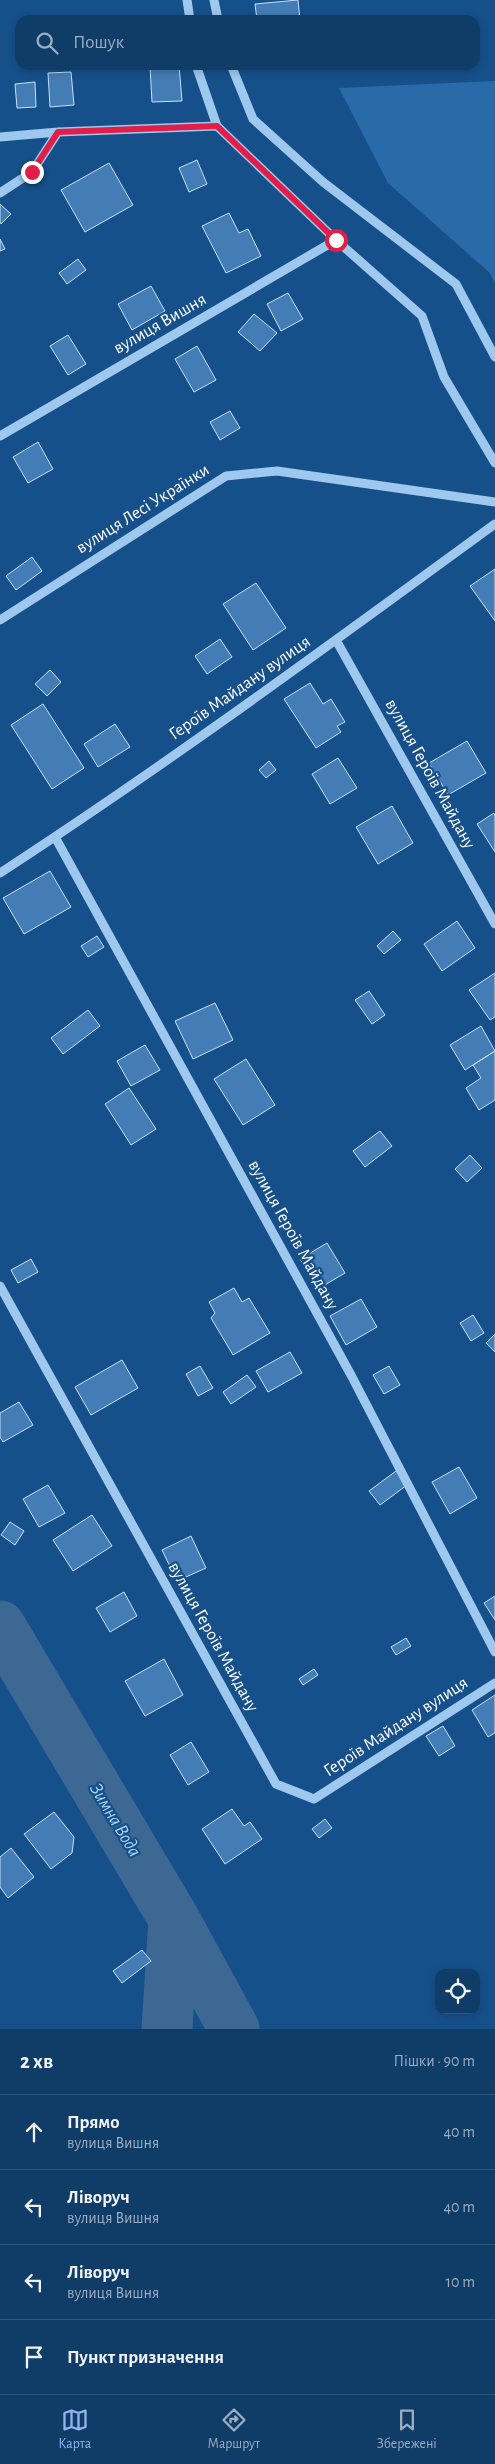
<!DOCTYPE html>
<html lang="uk">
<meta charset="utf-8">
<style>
body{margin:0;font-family:"Alegreya Sans",sans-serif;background:#1e4771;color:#f1f3f6}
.controls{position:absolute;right:15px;bottom:15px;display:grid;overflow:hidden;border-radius:10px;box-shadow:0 2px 8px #0003}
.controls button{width:45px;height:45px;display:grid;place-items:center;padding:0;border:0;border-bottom:1px solid #30567c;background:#103c68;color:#f1f3f6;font:25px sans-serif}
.stop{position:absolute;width:15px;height:15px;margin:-11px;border:4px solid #e11d48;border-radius:50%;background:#fff}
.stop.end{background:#e11d48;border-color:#fff;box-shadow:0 1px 5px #0008}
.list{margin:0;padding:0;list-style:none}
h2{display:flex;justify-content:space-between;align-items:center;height:65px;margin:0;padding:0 20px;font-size:21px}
h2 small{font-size:16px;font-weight:400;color:#9cadc0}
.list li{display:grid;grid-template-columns:32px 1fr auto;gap:15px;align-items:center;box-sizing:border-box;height:75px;padding:0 20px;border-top:1px solid #30567c}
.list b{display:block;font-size:19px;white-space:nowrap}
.list p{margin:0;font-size:16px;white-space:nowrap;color:#9cadc0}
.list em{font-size:16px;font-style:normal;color:#9cadc0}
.icon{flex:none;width:28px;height:28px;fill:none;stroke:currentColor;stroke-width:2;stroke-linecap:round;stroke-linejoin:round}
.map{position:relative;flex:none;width:495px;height:2029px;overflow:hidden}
.search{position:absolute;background:#103c68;box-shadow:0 2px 8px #0003;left:15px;right:15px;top:15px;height:55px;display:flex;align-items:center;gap:12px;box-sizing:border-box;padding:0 18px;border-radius:15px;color:#9cadc0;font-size:19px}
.sheet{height:365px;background:#103c68}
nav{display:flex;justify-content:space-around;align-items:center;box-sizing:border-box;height:70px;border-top:1px solid #30567c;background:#103c68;font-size:14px;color:#9cadc0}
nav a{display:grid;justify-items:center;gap:2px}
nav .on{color:#95b2f1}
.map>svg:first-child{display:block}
</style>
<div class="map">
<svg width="495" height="2029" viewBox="0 0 495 2029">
<rect width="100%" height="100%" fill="#16508b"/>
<path fill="#296ba9" d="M495,81V284L490,273L388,183L339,88Z"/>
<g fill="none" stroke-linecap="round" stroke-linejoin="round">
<path stroke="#3d6893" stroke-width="51" d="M0,1626L174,1919L167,2029
M174,1919L234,2029"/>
</g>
<path fill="#447db5" stroke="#c5e1fb" d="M298,0L300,20H257L255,4Z
M179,65L182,101L152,102L150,67Z
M71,72L74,105L50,107L48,73Z
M35,82L36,107L17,108L15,84Z
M197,160L207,184L189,192L179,168Z
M109,163L133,205L85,232L61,190Z
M0,204L11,214L1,224L0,222Z
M229,213L239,233L248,229L261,256L226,273L202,226Z
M0,239L5,249L0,251Z
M78,259L86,270L67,284L59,273Z
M151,286L165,311L132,330L118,304Z
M288,293L303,319L281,331L267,304Z
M254,314L277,333L260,351L238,332Z
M68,335L86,364L68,375L50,346Z
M197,346L216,380L194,392L175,359Z
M230,411L240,428L220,440L210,422Z
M38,442L53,469L28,483L13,457Z
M32,557L42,571L16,590L6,576Z
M495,569V621L470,586Z
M256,583L286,628L253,650L223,604Z
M220,639L232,657L207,674L195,656Z
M50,670L61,682L47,696L35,684Z
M310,683L323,704L331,699L345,722L337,726L341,732L316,748L284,699Z
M43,704L84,768L52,789L11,725Z
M115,724L130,747L98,767L84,744Z
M467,741L486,773L448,795L429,763Z
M338,758L357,788L330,804L312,774Z
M269,761L276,770L266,778L259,770Z
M392,806L413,843L378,864L356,827Z
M494,813L495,816V852L477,824Z
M50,871L71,907L24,934L3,898Z
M457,921L475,948L442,971L424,944Z
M393,931L401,940L384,954L377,946Z
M97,936L104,947L88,957L81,946Z
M495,973V1017L490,1020L469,990Z
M369,991L385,1015L372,1024L355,1000Z
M215,1003L233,1040L193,1059L175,1021Z
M88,1010L100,1026L63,1054L51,1038Z
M481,1026L495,1051L465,1070L450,1045Z
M145,1045L160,1070L131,1086L117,1061Z
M495,1051V1100L479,1110L466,1088L481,1078L473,1065Z
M246,1059L275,1105L243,1125L214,1079Z
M129,1088L156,1129L131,1145L105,1104Z
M380,1131L392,1146L365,1167L353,1151Z
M470,1155L482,1168L467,1182L455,1169Z
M327,1243L345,1273L318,1289L300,1259Z
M31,1259L38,1272L18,1283L11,1270Z
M234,1288L242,1302L249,1298L270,1333L233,1355L211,1318L215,1313L209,1302Z
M361,1299L377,1327L346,1345L330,1316Z
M473,1315L484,1333L471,1341L460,1323Z
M495,1334V1352L486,1343Z
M290,1352L302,1373L268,1392L256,1371Z
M122,1360L138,1388L91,1415L75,1387Z
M200,1366L213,1388L198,1396L186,1374Z
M389,1366L400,1385L384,1394L373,1375Z
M247,1375L256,1387L231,1404L223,1392Z
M19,1402L33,1425L3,1442L0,1437V1413Z
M459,1467L477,1498L450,1514L432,1482Z
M396,1471L407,1485L380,1505L369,1491Z
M48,1485L65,1513L39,1527L23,1499Z
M92,1515L112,1546L73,1571L53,1540Z
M10,1522L24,1531L15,1545L1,1535Z
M191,1536L206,1568L177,1581L162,1550Z
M124,1592L137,1616L110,1632L96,1608Z
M495,1596V1620L484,1603Z
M406,1638L411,1646L396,1655L391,1647Z
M164,1659L183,1695L145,1716L125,1681Z
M314,1669L318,1675L303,1685L299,1679Z
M495,1695V1733L488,1737L472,1710Z
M443,1726L455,1746L439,1756L426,1736Z
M191,1742L209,1772L188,1785L170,1755Z
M232,1809L244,1826L250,1822L262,1839L225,1864L202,1829Z
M54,1812L74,1837L72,1853L51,1869L24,1834Z
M325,1819L332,1828L319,1838L312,1829Z
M11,1848L34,1877L8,1898L0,1887V1857Z
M142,1950L151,1961L122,1983L113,1971Z"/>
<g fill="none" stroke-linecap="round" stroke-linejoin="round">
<path stroke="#9fc8ef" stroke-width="9" d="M187,0L190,20
M214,0L218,20
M196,65L217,126
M231,65L253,119L323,182L456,284L495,357
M0,137L58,132L217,126L336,240L422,316L444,377L495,463
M0,193L32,172L58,132
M0,436L336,240
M0,620L226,476L277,471L495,502
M336,640L495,924
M55,837L351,1375L495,1652
M0,873C169,763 332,643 495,524
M0,1286L276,1784L314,1799L495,1683"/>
</g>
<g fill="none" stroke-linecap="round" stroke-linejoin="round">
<path stroke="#e11d48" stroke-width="6" d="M32,172L58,132L217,126L336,240"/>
</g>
<g text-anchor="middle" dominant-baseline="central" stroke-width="4.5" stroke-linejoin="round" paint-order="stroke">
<g font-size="18" fill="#fff" stroke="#16508b">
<text transform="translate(160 324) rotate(-30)">вулиця Вишня</text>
<text transform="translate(143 509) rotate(-32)">вулиця Лесі Українки</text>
<text transform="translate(240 688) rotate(-35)">Героїв Майдану вулиця</text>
<text transform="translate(430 774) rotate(61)">вулиця Героїв Майдану</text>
<text transform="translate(293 1235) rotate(61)">вулиця Героїв Майдану</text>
<text transform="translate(213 1637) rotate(61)">вулиця Героїв Майдану</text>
<text transform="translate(396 1727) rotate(-33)">Героїв Майдану вулиця</text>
</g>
<g font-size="19" font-style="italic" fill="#abd2f6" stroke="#16508b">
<text transform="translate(115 1820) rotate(59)">Зимна Вода</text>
</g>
</g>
</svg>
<div class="controls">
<button><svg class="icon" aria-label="locate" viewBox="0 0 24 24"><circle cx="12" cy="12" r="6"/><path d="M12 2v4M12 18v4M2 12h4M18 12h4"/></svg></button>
</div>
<div class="stop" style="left:336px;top:240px"></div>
<div class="stop end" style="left:32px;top:172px"></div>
<div class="search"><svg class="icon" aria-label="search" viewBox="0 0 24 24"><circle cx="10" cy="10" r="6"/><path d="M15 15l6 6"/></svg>Пошук</div>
</div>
<section class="sheet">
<h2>2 хв<small>Пішки · 90 m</small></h2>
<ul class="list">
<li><svg class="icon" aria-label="ahead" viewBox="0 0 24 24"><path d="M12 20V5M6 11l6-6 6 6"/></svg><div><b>Прямо</b><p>вулиця Вишня</p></div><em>40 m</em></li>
<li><svg class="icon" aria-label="left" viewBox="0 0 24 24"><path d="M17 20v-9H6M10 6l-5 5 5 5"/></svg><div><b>Ліворуч</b><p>вулиця Вишня</p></div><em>40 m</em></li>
<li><svg class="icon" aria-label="left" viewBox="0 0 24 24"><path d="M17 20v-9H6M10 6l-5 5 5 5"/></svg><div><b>Ліворуч</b><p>вулиця Вишня</p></div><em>10 m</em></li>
<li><svg class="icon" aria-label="arrive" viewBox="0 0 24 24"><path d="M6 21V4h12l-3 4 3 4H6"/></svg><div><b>Пункт призначення</b></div></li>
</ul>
</section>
<nav>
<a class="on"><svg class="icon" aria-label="map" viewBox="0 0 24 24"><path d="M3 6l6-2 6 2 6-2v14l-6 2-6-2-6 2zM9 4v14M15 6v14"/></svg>Карта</a>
<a><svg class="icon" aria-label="directions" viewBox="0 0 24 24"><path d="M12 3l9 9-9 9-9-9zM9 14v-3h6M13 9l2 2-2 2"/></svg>Маршрут</a>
<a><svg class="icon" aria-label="saved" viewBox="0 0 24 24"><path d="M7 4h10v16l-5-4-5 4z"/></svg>Збережені</a>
</nav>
